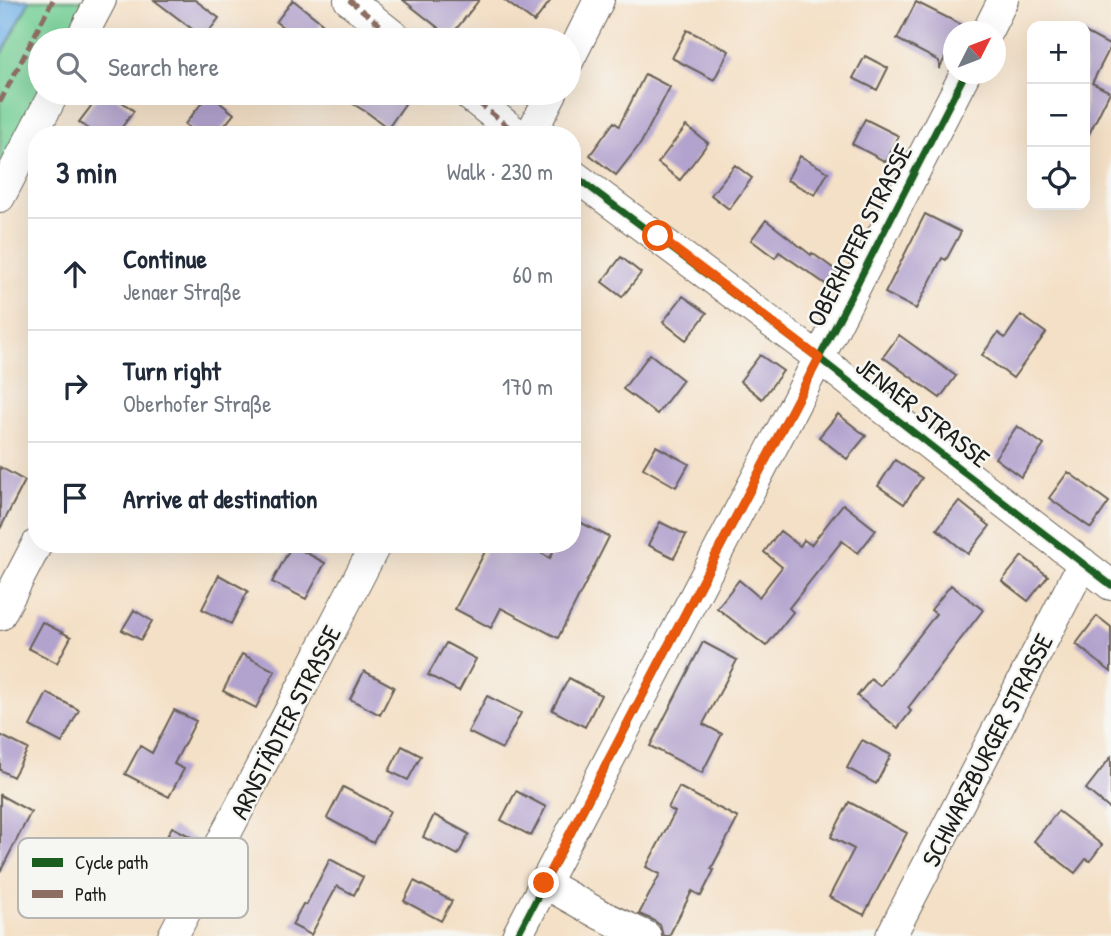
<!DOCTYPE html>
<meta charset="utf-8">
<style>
body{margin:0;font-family:"Patrick Hand",sans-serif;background:#f2f2f3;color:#1f2937}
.controls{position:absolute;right:21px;top:21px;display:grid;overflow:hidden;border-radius:14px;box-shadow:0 7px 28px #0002}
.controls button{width:63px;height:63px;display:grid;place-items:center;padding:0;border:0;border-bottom:2px solid #e0e1e3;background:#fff;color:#1f2937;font:35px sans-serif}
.compass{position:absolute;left:943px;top:21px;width:63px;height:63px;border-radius:50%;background:#fff;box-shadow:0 7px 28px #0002;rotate:48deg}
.stop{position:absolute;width:21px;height:21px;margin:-16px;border:5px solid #ea580c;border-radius:50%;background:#fff}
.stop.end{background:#ea580c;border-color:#fff;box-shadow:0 2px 7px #0008}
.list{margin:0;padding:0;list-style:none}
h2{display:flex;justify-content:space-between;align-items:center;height:91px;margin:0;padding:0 28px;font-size:30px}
h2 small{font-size:23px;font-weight:400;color:#747a83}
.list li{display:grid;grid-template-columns:46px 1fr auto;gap:21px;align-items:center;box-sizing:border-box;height:112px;padding:0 28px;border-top:2px solid #e0e1e3}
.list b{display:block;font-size:26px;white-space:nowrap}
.list p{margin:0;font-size:23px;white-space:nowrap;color:#747a83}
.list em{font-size:23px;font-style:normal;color:#747a83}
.icon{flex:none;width:38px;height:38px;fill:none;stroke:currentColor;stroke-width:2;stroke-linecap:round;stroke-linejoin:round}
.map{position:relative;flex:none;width:1111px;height:936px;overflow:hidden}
.search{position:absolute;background:#fff;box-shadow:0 7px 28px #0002;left:28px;top:28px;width:553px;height:77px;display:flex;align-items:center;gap:18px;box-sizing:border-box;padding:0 24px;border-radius:38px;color:#747a83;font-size:26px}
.panel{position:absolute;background:#fff;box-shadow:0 7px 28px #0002;left:28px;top:126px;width:553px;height:427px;border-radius:28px}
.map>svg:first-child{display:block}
</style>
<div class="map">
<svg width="1111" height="936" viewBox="0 0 1111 936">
<rect width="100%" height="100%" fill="#f6f6f2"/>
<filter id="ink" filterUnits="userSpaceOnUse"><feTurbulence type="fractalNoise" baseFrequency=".0143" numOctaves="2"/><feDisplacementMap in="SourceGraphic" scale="14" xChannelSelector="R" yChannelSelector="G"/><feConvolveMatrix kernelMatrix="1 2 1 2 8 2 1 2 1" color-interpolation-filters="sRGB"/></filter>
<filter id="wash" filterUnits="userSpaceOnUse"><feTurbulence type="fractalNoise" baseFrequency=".00686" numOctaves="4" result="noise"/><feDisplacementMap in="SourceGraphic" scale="28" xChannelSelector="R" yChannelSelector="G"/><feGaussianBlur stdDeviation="1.57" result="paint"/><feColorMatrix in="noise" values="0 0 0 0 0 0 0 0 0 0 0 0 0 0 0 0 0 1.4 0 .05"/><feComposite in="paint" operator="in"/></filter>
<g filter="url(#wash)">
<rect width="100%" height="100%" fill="#f4e0c6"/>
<path fill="#75cf95" stroke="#487658" stroke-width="2" d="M30,0H90L69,40H40V93L0,174V58Z"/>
<path fill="#75b2e7" stroke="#486782" stroke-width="2" d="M0,0H30L0,58Z"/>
<g id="blocks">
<path fill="#b2a2ce" d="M154,0H195L219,18L204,38Z
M293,0L322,23L309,40H300L276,22Z
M403,0H479L450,37Z
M504,0H551L534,22Z
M916,2L962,25L959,32H954V41L939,69V61L897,39Z
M687,30L729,51L714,80L672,58Z
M1085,32L1111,46L1092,83L1110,92L1085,142Z
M865,56L888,68L877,90L853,78Z
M645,74L670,87L641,143L616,175L590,155L614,122L619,126Z
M101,93H110L134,111L116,135H96L79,122Z
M335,93H389L405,104L388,128L368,113Z
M209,94L234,114L217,135H198L185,124Z
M865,119L899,136L886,162L852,144Z
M686,126L708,143L680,180L658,163Z
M800,156L828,172L815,195L787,180Z
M735,165L752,178L729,209L711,195Z
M925,214L961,232L946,260L942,258L916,309L885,293Z
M766,220L811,255L812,253L837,271L827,285L779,252L775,258L751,240Z
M621,257L641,273L622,297L602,282Z
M683,296L707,313L686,340L663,322Z
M1021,315L1046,333L1013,378L982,355L998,333L1005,338Z
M899,335L956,376L940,398L883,357Z
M650,354L683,380L657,414L623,389Z
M760,355L783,371L762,399L740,381Z
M838,414L866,436L847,459L819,437Z
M1017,426L1044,445L1021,477L995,458Z
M656,446L689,464L676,487L643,468Z
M895,460L922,478L904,504L878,486Z
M0,467L25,481L0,529Z
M1068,472L1109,502L1091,528L1049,498Z
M959,501L990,526L968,554L937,529Z
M843,504L876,530L858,553L842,541L789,608L793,612L766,646L717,608L739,580L759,597L782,567L764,552L780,531L800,546L804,540L811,545Z
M572,518L609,537L558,638L501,608L491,628L455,609L489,544H525L550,558L557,544H572Z
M660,522L686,535L674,558L648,545Z
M292,545L325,563L306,599L272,582Z
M1022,556L1048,576L1028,601L1002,581Z
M219,575L248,591L231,624L202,609Z
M951,585L983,610L908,708L911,711L898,728L857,696L871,679L880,686L936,614L931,610Z
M134,610L152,621L141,640L122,630Z
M1097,616L1111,627V672L1076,644Z
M42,622L71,637L57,663L28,648Z
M703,642L737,660L703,724L722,734L702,773L650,746Z
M446,643L476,659L459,691L428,675Z
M242,654L275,671L256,708L223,691Z
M364,671L394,687L380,715L350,699Z
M569,678L601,695L585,727L552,710Z
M47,693L79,710L62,743L30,726Z
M487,696L521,713L502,749L468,732Z
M174,710L196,721L174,764L184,769L169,797L125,774L140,746L152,753Z
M0,735L28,749L13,777L0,770Z
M862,740L891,755L876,784L847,768Z
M402,746L421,756L408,780L389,771Z
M1111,757V810L1086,789Z
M343,787L390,811L373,843L327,818Z
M679,787L738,818L711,869L714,870L701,896L692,891L669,936H663L660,925L653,920L639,914L660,874L646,867L675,812L668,808Z
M516,791L546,807L531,836L501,820Z
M0,795L31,812L0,872Z
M849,802L907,833L864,915L829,897L854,849L831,837Z
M1058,811L1102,845L1090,861L1086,859L1075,873L1034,841Z
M434,815L469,834L458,855L423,837Z
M172,827L201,842L180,881L157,869L164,854L159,851Z
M330,859L363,877L354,895L337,886L311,935L292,925L303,904L306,905Z
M414,881L452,901L441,921L404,901Z"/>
</g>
</g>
<g filter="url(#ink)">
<use href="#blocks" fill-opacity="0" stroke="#686158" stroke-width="2"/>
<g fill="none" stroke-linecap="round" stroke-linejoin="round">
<g stroke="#686158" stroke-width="32">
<path id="minor" d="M349,0L399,40
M987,32L1003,0
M80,40L101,0
M569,60L599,0
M466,93L519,135
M530,135L552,93
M572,174L819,358L964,472L1111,585
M0,197L54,93
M0,615L37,544
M544,883L601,915L646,936
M173,936L376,544
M517,936L819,358L965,74
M891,936L1083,563"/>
</g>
<use href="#minor" stroke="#fff" stroke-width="30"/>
<path stroke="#8d6e63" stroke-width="5" stroke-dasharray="10 5" stroke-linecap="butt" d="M349,0L399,40
M466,93L519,135
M0,102L53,0"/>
<g stroke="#f6f6f2" stroke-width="11">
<path id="cycleway" d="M572,174L819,358L964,472L1111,585
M517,936L819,358L965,74"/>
</g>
<use href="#cycleway" stroke="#1b5e20" stroke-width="7"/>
</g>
</g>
<g fill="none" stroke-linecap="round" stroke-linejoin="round" filter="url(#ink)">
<path stroke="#ea580c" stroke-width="9" d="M544,883L819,358L658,236"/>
</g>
<g text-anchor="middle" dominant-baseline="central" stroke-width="5" stroke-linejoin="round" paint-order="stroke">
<g font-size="26" fill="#1c1c1c" stroke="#f6f6f2">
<text transform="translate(859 235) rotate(-63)">OBERHOFER STRASSE</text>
<text transform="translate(923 412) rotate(38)">JENAER STRASSE</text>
<text transform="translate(285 722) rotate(-63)">ARNSTÄDTER STRASSE</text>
<text transform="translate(987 750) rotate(-63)">SCHWARZBURGER STRASSE</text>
</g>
</g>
<rect x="18" y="838" width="230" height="80" rx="10" fill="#f6f6f2" stroke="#b5b5b2" stroke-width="2"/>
<rect x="32" y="858" width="31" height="9" fill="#1b5e20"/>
<rect x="32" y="890" width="31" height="8" fill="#8d6e63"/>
<g font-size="19" fill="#1c1c1c">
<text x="75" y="869">Cycle path</text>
<text x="75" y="901">Path</text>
</g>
</svg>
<div class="controls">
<button>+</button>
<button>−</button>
<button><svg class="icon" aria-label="locate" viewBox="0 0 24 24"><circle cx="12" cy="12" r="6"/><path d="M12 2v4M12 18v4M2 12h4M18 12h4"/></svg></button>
</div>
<svg class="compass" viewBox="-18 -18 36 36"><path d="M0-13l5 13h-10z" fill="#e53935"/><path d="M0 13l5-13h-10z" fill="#747a83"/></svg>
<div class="stop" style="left:658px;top:236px"></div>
<div class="stop end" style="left:544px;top:883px"></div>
<div class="search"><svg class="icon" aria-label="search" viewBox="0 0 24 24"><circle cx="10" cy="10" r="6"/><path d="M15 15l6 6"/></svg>Search here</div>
<section class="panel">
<h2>3 min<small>Walk · 230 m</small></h2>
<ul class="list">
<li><svg class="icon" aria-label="ahead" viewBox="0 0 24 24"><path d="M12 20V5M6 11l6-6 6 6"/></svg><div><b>Continue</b><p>Jenaer Straße</p></div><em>60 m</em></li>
<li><svg class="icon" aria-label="right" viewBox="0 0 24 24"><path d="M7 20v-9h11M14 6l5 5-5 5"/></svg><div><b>Turn right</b><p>Oberhofer Straße</p></div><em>170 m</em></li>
<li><svg class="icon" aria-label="arrive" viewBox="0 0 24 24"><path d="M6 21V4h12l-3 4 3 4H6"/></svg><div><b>Arrive at destination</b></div></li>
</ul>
</section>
</div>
